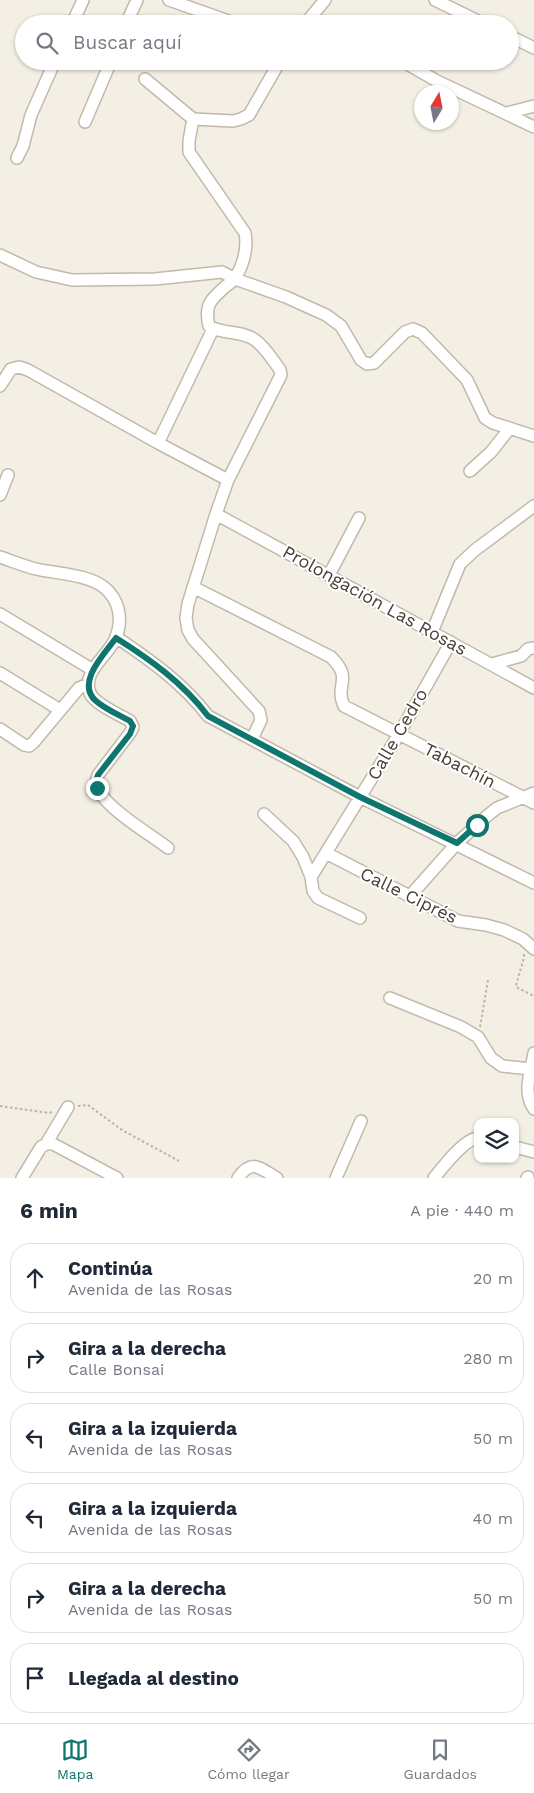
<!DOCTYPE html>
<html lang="es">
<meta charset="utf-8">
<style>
body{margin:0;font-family:"Work Sans",sans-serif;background:#f2f2f3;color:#1f2937}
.controls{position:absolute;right:15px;bottom:15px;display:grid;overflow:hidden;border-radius:10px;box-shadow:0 1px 4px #0004}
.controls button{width:45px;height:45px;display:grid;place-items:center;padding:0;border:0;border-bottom:1px solid #e0e1e3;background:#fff;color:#1f2937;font:25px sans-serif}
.compass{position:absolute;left:414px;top:85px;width:45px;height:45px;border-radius:50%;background:#fff;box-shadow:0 1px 4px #0004;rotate:10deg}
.stop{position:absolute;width:15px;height:15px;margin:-11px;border:4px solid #0f766e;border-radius:50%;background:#fff}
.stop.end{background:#0f766e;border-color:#fff;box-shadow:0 1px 5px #0008}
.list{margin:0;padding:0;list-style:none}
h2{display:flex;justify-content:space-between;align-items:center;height:65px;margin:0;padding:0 20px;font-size:21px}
h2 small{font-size:16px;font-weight:400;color:#747a83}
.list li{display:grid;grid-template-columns:32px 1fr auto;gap:15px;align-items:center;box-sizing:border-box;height:70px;margin:0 10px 10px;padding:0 10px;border:1px solid #e0e1e3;border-radius:20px}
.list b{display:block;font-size:19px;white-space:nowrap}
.list p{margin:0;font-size:16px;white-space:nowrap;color:#747a83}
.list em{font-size:16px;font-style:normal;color:#747a83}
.icon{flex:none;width:28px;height:28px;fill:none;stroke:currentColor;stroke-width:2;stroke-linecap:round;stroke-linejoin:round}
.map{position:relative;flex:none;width:534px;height:1178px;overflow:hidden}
.search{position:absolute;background:#fff;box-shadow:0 1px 4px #0004;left:15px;right:15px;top:15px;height:55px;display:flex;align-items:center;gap:12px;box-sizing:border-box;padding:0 18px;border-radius:28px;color:#747a83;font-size:19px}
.sheet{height:545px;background:#fff}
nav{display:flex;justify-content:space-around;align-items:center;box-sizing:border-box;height:70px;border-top:1px solid #e0e1e3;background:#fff;font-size:14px;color:#747a83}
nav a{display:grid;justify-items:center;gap:2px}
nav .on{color:#0f766e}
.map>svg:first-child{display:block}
</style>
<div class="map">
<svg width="534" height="1178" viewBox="0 0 534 1178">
<rect width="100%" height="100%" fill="#f3efe4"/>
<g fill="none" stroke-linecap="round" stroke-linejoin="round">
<g stroke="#c1baa9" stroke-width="14">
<path id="minor" d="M169,0L237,24
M435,0L484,24
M309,19L326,24
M72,24L83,0
M126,24L137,0
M305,24L325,0
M510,36L534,48
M402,61L437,81L534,127
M145,79L193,119L233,121L241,119L249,115L280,61
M507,113L534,106
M193,119L189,141V152L245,233C248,248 243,266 235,278C233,281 229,284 226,286C211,299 204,305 209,326C223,335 242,330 255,340C265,347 273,360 280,370L281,375L228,480L216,514L188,604L186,618L188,630L193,639L259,711L261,720L252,739
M85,122L111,61
M17,158L23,146L31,115L55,61
M0,255L36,272L72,280L155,279L222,272L235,279L286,297L326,315L341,326L361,360L367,364L374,363L405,332L413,329L422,333L467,380L485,418L493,423L534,436
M0,386L11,369L19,367L28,370L158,443L228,480
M158,443L213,329
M470,471L491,452L510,428
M0,495L8,475
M216,514L534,688
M0,557C12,561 24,566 36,569C58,574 88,574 105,588C119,600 123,619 116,637C110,655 81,671 90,693C94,704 120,715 130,721L133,727L130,733L98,775C97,779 95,782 97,786C103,807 150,834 168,848
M329,575L359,518
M193,587L331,657C354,680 334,684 344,706L534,803
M0,614L93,670
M432,632L460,564L475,550L534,506
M116,637C150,660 183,683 208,716L360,797L534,883
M492,664L521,656L528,649L534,648
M0,673L60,710
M0,729L24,745L29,746L33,743L79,688L88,684
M264,814L293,841L303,857L311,877L313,891L318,898L360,918
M326,853L458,921L486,925L504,930L523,939L534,949
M311,877L399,734L451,642
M410,896L457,843L487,816L497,808L534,793
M390,998L461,1027L478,1037L491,1058L502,1066L531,1069
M534,1053C531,1072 522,1092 534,1109
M46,1144H53L117,1178
M515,1147L534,1152
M22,1178L41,1147L46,1144L68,1107
M238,1178C252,1158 259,1168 277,1178
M336,1178L361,1121
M434,1178C443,1167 464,1139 478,1138
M527,1178L528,1177"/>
</g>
<path stroke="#c0b497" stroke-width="2" stroke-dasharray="2.5 2.5" stroke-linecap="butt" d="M524,954C523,966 518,974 516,987L534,996
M480,1027L488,980
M0,1106L49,1113L54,1111
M78,1106L88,1105L122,1130L179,1161"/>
<use href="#minor" stroke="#fff" stroke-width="11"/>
</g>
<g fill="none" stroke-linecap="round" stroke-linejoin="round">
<path stroke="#0f766e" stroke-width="6" d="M97,788L96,782L98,775L130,734L133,726L130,721C119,715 105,709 96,701C75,683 105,653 116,638C151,660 183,683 208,716L360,797L457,843L477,825"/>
</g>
<g text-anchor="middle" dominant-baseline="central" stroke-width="4" stroke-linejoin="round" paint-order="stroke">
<g font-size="18" fill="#453f34" stroke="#fff">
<text transform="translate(375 600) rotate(29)">Prolongación Las Rosas</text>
<text transform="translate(397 734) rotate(-60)">Calle Cedro</text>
<text transform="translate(460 765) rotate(27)">Tabachín</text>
<text transform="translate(409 895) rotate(26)">Calle Ciprés</text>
</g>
</g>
</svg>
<div class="controls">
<button><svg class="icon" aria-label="layers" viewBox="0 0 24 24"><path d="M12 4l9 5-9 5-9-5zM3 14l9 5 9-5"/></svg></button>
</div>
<svg class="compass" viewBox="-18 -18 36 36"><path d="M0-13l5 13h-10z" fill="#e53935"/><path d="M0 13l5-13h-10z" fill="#747a83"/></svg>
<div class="stop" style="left:477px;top:825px"></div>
<div class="stop end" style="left:97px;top:788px"></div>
<div class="search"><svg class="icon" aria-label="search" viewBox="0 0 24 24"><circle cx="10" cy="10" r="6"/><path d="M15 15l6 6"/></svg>Buscar aquí</div>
</div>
<section class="sheet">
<h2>6 min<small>A pie · 440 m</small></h2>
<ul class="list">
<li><svg class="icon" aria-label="ahead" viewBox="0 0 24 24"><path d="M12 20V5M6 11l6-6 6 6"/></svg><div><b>Continúa</b><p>Avenida de las Rosas</p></div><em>20 m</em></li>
<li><svg class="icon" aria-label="right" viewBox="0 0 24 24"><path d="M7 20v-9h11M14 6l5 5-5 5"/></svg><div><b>Gira a la derecha</b><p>Calle Bonsai</p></div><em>280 m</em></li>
<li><svg class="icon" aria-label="left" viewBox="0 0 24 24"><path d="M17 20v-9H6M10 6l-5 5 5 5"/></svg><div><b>Gira a la izquierda</b><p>Avenida de las Rosas</p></div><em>50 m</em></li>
<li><svg class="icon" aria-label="left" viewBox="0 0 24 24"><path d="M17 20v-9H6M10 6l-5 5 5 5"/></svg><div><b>Gira a la izquierda</b><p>Avenida de las Rosas</p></div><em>40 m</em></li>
<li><svg class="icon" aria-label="right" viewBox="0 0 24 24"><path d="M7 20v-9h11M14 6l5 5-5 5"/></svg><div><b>Gira a la derecha</b><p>Avenida de las Rosas</p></div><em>50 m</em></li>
<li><svg class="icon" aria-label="arrive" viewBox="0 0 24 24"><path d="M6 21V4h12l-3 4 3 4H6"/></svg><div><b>Llegada al destino</b></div></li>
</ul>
</section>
<nav>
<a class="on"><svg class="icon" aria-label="map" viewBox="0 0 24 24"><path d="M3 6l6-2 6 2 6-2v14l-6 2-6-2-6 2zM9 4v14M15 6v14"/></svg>Mapa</a>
<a><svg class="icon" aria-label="directions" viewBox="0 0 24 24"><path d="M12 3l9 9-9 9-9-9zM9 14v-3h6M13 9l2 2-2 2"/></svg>Cómo llegar</a>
<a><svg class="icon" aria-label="saved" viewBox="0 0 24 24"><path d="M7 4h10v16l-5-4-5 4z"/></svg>Guardados</a>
</nav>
